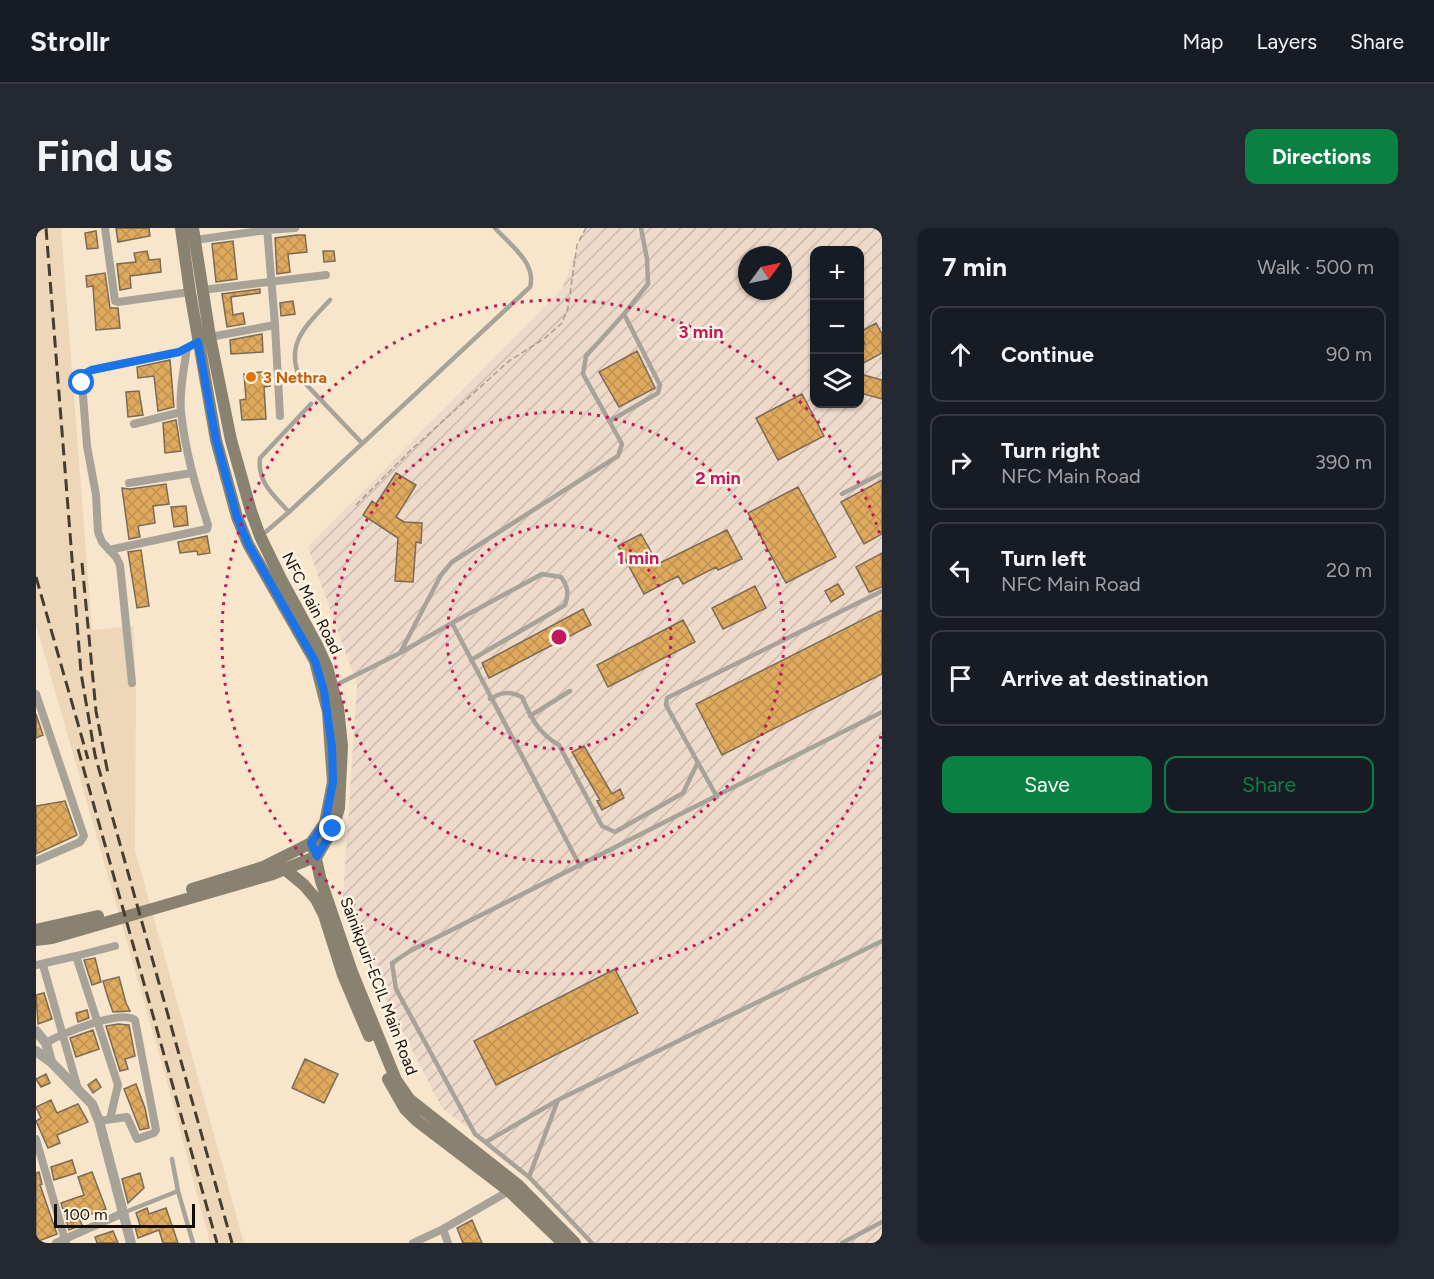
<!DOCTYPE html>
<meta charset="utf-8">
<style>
body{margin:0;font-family:Figtree,sans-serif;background:#242831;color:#f1f3f6}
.controls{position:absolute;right:18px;top:18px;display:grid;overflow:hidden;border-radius:12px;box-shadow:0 2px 4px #0004}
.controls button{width:54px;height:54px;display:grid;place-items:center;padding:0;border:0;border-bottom:2px solid #363941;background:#171b24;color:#f1f3f6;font:30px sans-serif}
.compass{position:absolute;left:702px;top:18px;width:54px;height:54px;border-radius:50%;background:#171b24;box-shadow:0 2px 4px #0004;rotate:57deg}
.scale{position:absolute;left:18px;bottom:15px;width:141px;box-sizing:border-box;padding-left:6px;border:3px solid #140e06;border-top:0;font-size:16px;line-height:21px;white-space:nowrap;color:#140e06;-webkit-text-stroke:4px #fef3e4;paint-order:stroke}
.stop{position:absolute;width:18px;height:18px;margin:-14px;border:4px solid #1a73e8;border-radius:50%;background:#fff}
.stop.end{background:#1a73e8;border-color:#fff;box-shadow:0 2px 6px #0008}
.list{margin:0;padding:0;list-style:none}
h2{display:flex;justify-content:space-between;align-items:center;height:78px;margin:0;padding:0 24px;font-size:26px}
h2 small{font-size:20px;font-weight:400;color:#9ea1a6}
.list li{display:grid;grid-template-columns:39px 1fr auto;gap:18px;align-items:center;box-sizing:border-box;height:96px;margin:0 12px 12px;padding:0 12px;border:2px solid #363941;border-radius:12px}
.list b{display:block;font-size:22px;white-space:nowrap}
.list p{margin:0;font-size:20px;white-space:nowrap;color:#9ea1a6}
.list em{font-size:20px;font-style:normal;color:#9ea1a6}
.actions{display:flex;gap:12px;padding:18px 24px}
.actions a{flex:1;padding:14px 0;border:2px solid #0b8043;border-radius:12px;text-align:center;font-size:21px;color:#0b8043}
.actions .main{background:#0b8043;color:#fff}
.icon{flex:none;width:33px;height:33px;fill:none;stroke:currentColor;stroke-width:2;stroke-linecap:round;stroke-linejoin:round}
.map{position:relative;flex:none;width:846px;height:1015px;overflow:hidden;border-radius:12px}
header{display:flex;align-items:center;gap:36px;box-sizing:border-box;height:84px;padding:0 30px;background:#171b24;border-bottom:2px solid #363941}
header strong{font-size:28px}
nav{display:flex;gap:33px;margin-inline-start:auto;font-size:21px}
.intro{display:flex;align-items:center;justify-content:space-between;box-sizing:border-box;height:144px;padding:0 36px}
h1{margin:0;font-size:42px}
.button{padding:15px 27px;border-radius:12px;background:#0b8043;color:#fff;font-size:21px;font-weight:700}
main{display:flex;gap:36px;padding:0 36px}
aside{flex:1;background:#171b24;border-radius:12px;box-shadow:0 2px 4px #0004}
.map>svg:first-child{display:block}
</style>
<header>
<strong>Strollr</strong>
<nav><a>Map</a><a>Layers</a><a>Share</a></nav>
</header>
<div class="intro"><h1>Find us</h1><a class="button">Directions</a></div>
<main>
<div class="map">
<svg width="846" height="1015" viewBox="0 0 846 1015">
<defs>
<pattern id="industrial-furrows" width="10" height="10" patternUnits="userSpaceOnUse" patternTransform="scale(1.5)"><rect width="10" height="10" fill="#eedacb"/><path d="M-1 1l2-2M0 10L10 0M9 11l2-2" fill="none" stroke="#cbbaad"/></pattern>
<pattern id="building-cross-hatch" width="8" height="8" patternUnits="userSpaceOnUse" patternTransform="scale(1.5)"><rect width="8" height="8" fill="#e0aa5e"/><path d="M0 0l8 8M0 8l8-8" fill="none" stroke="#bf9150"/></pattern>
</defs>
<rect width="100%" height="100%" fill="#f7e5cc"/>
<path fill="#eed7b8" d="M0,0H25L56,402L97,398L100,463L99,622L208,1015H174L131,854L0,397Z"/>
<path fill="url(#industrial-furrows)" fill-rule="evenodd" d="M549,0H846V1015H557L472,931L406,880L306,685L321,457L272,319L526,61ZM778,22H824V176H778ZM711,27H747V63H711Z"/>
<path fill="url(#building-cross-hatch)" stroke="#7b6b55" stroke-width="1.5" d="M80,0H113L114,8L82,14Z
M60,3L62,20L51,21L49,5Z
M261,7H269L271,24L252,26L254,44L241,46L239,10Z
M197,13L201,51L180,54L176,16Z
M111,23L113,32L124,31L125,44L94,48L95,60L84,62L81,36L100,34L98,25Z
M287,23H298L299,33L288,34Z
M69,45L74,80H82L84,100L60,102L57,58L51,59L50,48Z
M224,61V65L195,69L197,87L207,85L209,96L191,99L186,66Z
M257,73L259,86L245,88L244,75Z
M840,95L846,106V125L824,137V119L829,116L824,104Z
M226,106L227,124L195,126L194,112Z
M601,123L619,160L583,179L563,144Z
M134,132L138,179L122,183L118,148L102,150L101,139Z
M233,143L234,158L228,159L230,191L206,192L204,172L210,171L208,146Z
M824,146L846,152V171L824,165Z
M103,163L107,187L92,189L90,164Z
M766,166L788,208L742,232L720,190Z
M140,192L145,223L129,225L127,195Z
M360,245L380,257L360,289L368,294L386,295L385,315L380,314L377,354L359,353L362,310L327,287L336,273L340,276Z
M846,252V306L828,316L805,274Z
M130,256L133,276L117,278L119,295L102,298L104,309L93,311L86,260L94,261Z
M762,259L800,329L750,355L712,285Z
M150,278L152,297L138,299L135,279Z
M691,302L706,331L682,342L680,339L647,356L642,348L608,366L582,318L605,306L622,336Z
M171,308L174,325L162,327L161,323L144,325L142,314Z
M105,322L113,378L101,380L92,324Z
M846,325V359L833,364L820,339Z
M802,356L808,366L795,374L789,363Z
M719,358L730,380L687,401L676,380Z
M547,381L555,397L453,450L446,435Z
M846,382V446L686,527L660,476Z
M647,392L659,414L572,459L561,437Z
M0,486L7,507L0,510Z
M548,518L576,566L584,561L588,570L566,582L561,573L564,572L536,524Z
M29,573L41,607L0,626V578Z
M59,730L65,754L56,757L48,732Z
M579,741L602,785L460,857L438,813Z
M83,749L90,775L94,783L77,784L72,770L67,753Z
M8,765L16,791L2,796L0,767Z
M51,782L53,790L42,794L40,785Z
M82,796L93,797L99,828L89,831L92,841L84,843L70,798Z
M57,802L63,821L40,829L34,810Z
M269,831L302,846L288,875L256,860Z
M10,846L14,855L5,859L0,851Z
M60,851L65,859L57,865L52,857Z
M100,856L109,880L113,900L104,902L88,861Z
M15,872L21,885L42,876L52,894L21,907L24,915L12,920L0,893L5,890L0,879Z
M36,932L40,945L18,952L15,939Z
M3,944L6,956L4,957L21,1006L0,1014V945Z
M56,944L70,981L43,990L46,997L33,1002L25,975L48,967L42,949Z
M104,945L108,960L92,975L86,951Z
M111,980L113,986L130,980L142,1015H127L123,1002L102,1010L99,999L104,997L100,985Z
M436,992L446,1015H427L421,1000Z
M77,1003L82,1015H61L59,1009Z"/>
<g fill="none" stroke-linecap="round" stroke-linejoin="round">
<path stroke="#ac9e8b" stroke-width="1.5" stroke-dasharray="6 3" stroke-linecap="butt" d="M320,277L375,222L473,133L509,110L526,95L532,80L541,17L550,0"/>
<path stroke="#a8a398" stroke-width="4.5" d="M294,72C272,96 248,115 264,150L326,215
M574,193L622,165L624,157L588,86
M806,266L846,245
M253,284C238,268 221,254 224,230L275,176
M226,307L253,284L494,59C501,35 473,16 459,0
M416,395L506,346L525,349C532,359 533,365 529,377L435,432
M364,425L405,347L416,334L582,228L586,216L547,146L550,128L588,86L612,56L611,31L605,0
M298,458L364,425L416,395L544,638
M454,471C465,464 474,463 486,469C495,490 503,506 523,517L566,598L579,604L647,565L662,534
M494,488L534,463
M681,569L630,477L631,470L846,363
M450,914L522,872L846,713
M136,931L142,963L157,1015
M493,949L522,872
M87,985L142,963
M556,1015L493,949L439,906L360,761L356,735L374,723L846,484
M806,1015L846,994"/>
<path stroke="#a8a398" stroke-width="8" d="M69,0L79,73L82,74L154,64
M231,0L239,97L244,188
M159,12L231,2L259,0
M166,62L290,47
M174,109L239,97
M98,196L145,184
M93,255L156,245
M73,322L171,301L172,297C160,260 149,223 145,184C143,163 148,141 151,120
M96,455L84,337L80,329L66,314L62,304L60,267L51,218L46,155L50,145L55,142L143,124L162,114
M0,466L48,608L44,614L0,633
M40,728L79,718
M0,737L40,728L82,857L74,891
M7,737L42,861
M10,815C25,806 84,781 99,792L120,902L118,905L101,911L91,889L63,893
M0,911L30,1015
M407,1001L412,1015
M20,1015L87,985
M377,1015L407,1001L473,963"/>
<path stroke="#a8a398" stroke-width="10" d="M0,803L10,815L15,834
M0,823L15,834L56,876L63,893L95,1015"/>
<path stroke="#898271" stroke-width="12" d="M145,0L154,64L180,212L201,289L212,316L279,433L292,484L297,554L289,595L275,615L227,639L156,661
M278,622L285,653L316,744L360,852L373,871L482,957L539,1015
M245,638L268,657L280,671L288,687L307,747L333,808
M0,702L62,688
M0,712L16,710L237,646L281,628L297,601L303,580L306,518L302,479L291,439L281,417L244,349L224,308L215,283L195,212L174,109L157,0
M352,851L369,881L381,893L473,963L527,1015"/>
<path stroke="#463d31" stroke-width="3" stroke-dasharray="12 6" stroke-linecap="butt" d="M10,0L45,445L59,527L196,1015
M46,335L60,483L72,546
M0,349L52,531
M42,521L181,1015"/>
</g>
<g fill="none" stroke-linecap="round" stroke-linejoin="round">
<path stroke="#1a73e8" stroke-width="8" d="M46,155L50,145L56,142L143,124L162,114L180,212L201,289L212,316L279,433L288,463L296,519L297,554L289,595L275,615L281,628L297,601"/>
</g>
<g fill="none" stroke="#c2185b" stroke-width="3" stroke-dasharray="3 6">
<circle cx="523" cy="409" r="112"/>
<circle cx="523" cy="409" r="225"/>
<path d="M845 508A337 337 0 1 1 845 310"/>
</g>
<circle fill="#e8710a" stroke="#fef3e4" stroke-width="2" cx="215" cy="149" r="6"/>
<g text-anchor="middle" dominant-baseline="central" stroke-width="5" stroke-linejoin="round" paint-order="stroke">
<g font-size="16" font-weight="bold" fill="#c56008" stroke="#fef3e4" text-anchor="start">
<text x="227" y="149">3 Nethra</text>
</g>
<g font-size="16" fill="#140e06" stroke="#fef3e4">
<text transform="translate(276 375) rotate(63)">NFC Main Road</text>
<text transform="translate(343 758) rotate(69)">Sainikpuri-ECIL Main Road</text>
</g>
</g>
<circle cx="523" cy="409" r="9" fill="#c2185b" stroke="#fef3e4" stroke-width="3"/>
<g font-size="18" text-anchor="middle" font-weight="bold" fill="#c2185b" stroke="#fef3e4" stroke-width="5" stroke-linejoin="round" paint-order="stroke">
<text x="665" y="110">3 min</text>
<text x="682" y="256">2 min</text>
<text x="602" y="336">1 min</text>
</g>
</svg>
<div class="controls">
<button>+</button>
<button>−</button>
<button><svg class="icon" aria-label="layers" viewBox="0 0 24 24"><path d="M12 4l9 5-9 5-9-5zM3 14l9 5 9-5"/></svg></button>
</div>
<svg class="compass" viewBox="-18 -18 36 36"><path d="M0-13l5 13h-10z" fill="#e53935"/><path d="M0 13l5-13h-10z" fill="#9ea1a6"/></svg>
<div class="scale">100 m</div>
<div class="stop" style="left:46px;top:155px"></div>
<div class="stop end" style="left:297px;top:601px"></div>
</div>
<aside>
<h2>7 min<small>Walk · 500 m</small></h2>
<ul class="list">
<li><svg class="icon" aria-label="ahead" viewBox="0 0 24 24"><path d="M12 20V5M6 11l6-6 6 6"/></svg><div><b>Continue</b></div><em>90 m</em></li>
<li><svg class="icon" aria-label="right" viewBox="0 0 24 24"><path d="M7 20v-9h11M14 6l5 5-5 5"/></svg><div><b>Turn right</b><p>NFC Main Road</p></div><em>390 m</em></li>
<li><svg class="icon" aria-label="left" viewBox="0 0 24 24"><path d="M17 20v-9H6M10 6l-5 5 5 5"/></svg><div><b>Turn left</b><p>NFC Main Road</p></div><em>20 m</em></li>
<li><svg class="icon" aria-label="arrive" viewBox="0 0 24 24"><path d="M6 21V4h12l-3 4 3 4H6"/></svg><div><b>Arrive at destination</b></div></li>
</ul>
<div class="actions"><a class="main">Save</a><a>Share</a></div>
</aside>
</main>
